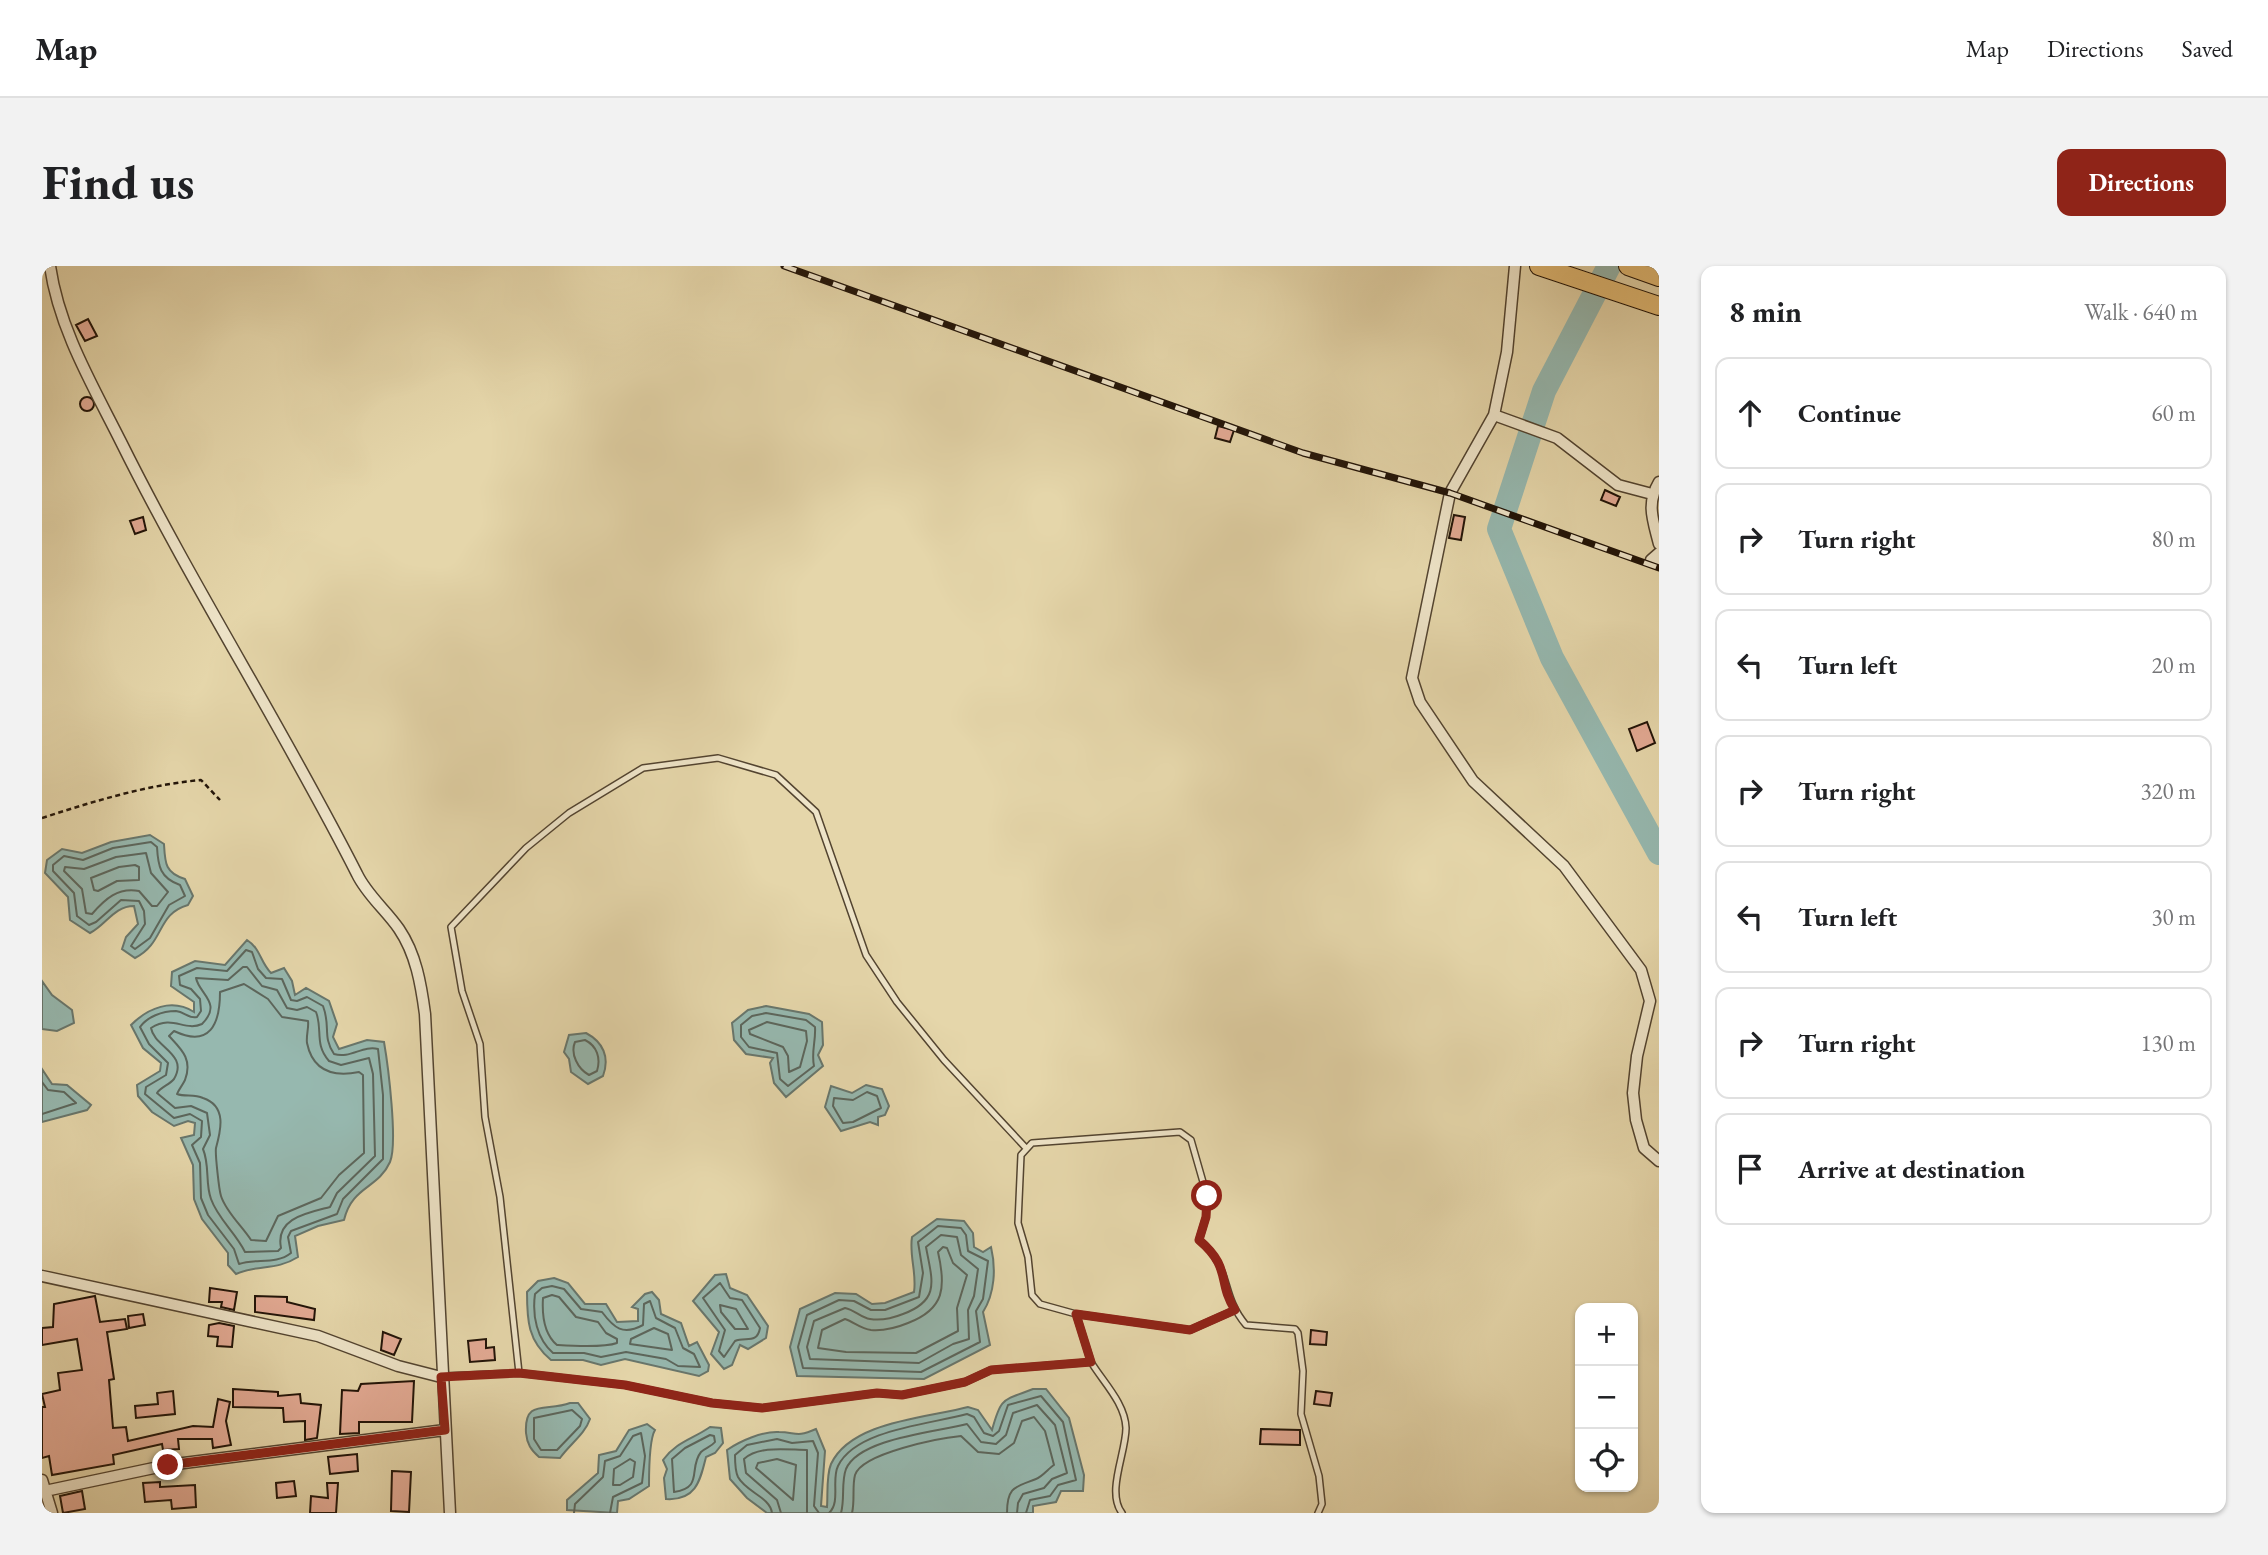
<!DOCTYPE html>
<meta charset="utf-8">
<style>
body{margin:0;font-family:"EB Garamond",serif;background:#f2f2f2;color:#202124}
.controls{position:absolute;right:21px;bottom:21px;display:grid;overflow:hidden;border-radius:14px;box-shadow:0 2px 5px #0004}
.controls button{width:63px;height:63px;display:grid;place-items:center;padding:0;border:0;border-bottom:2px solid #e0e0e0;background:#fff;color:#202124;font:35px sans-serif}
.stop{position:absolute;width:21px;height:21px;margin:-16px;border:5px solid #8f2418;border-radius:50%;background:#fff}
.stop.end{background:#8f2418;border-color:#fff;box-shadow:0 2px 7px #0008}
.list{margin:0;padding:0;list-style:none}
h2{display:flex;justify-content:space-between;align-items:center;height:91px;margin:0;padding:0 28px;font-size:30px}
h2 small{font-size:23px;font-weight:400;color:#757577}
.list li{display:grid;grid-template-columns:46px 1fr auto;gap:21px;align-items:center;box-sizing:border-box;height:112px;margin:0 14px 14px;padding:0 14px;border:2px solid #e0e0e0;border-radius:14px}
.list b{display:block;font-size:26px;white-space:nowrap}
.list em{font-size:23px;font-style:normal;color:#757577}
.icon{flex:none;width:38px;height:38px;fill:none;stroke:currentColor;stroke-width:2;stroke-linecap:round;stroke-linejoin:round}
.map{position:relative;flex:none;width:1617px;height:1247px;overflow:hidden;border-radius:14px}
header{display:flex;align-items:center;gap:42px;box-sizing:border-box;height:98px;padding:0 35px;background:#fff;border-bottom:2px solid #e0e0e0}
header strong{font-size:33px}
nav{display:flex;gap:38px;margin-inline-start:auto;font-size:24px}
.intro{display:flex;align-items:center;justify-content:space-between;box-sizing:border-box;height:168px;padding:0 42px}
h1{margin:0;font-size:49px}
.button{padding:18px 32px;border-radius:14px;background:#8f2418;color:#fff;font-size:24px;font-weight:700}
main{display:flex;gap:42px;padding:0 42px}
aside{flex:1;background:#fff;border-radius:14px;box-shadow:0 2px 5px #0004}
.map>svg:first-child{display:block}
</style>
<header>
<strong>Map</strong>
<nav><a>Map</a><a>Directions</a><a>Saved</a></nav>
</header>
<div class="intro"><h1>Find us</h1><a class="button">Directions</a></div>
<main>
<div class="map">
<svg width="1617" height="1247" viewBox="0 0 1617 1247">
<rect width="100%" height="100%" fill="#e5d6aa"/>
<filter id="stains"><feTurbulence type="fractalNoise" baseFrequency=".00286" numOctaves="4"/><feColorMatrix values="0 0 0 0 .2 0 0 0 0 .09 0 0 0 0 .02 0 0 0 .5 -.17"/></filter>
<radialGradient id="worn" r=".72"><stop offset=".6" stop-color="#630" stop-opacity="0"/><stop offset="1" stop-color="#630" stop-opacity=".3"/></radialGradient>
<path fill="#96b8af" stroke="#68766c" stroke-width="2" d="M108,569L122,578C123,597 123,607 143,613L151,630L146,639C114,648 123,677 93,692L80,683L84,671L96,658L92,640C72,640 64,659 48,667L28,654L26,631L3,607L5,594L20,583L40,587L69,576Z
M205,674C219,683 218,696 229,707L242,702L250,715L253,729L264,722L287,735L295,758L291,771L297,783L325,774L342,776C346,799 356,877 348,896C336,923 310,920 302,954L276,960L253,970L256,991C234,1005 216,998 194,1008L186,999V987L160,953L152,933L151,899L139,872L152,869L153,857L146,855L132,860L110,846L96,830L95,819L118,805L119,797L101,782L89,759C106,742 130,732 152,746V736L129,720L130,706L153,695L183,699Z
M0,715L10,729L30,744L32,757L15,765L0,763Z
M724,740L767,748L780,756L781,779L776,789L781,800L744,831L732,817L728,797L731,792L704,788L692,774L690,757L706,744Z
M544,767C561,776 568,791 561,810L546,818L529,806L527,793L522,786L527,769Z
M0,803L10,818L25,819L49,839L45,844L0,856Z
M824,819L840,823L847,840L843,849L836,851V859L828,856L799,865L783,841L789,820L810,827Z
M895,953L922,955L931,967L932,981L941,986L949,981C954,1002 953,1027 941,1046L948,1079L882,1113L755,1110L748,1081L758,1043L793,1027L814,1028L830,1038L843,1037L872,1026C875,1007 867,990 870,971Z
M684,1008L688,1022L705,1029L726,1060L724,1072L706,1083L698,1079L690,1099L682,1103L669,1088L677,1066L651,1035L673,1009Z
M512,1012L526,1017L543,1038H564L575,1056L596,1055V1043L590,1041L603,1028L610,1026L617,1034L619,1048L639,1057L647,1080L655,1076L667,1099L666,1105L657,1110L583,1093L559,1099L541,1094H509C486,1075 485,1055 485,1026L496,1015Z
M991,1123H1004L1027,1152L1042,1209L1041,1225H1019L1014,1236L991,1240V1247H725L705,1232L688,1213L685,1184C698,1175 721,1165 737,1166C754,1166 754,1172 774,1163L783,1185L779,1240L785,1241C786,1228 784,1210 789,1198C809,1155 885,1152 926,1141L936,1144L950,1164C959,1131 960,1135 991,1123Z
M528,1137H536L548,1153C543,1168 528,1178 518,1192L497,1191C489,1184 485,1178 484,1167C482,1132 505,1146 528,1137Z
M605,1158L613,1164C607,1174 607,1207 607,1220L587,1233L576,1235L575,1247L525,1244V1234L556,1207L557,1189L574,1185L587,1164Z
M668,1161L679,1162L681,1177L673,1187L664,1191C658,1215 654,1235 624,1233L622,1212L625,1203L621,1194C634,1176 651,1173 668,1161Z"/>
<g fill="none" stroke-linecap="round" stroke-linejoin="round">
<path stroke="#5c665c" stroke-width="2" d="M109,576L115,581C116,600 118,612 138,619L143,630L127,639L108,672L93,683L89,680L103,658L102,645L97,635L79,634L54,656L47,659L35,650L32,627L11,605V599L22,590L41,594L71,582Z
M104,587L109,607L126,626L115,640H110L97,625C76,621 63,633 50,648L44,647L40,623L22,605L23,601L42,603L74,591Z
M93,599L97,601V614L75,615L56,625L52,624L49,612L77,601Z
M204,684L210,686L216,703L224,712L240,713L249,734L255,735L265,731L281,740C289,761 280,770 292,788C308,793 321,779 336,783L341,829V893L301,933L295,948L249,965L246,971L249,987C234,999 214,992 197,998L192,983L166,949L159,932L158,897L150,879L159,871L160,855L148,848L132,852L103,828L104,821L124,809L126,797L107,778L98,761C105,751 120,745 134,745C143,746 146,753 155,751L159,745L158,733L149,723L138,719L137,710L155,702L185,705Z
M201,701H205L220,720L235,724L245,742L255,744L265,741L274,746C281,764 272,778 287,795L299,799L327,792L331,808L333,890L295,927L288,941C265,947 233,952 239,982L236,985L203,986C194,967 176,953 169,933C163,917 168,900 161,883L168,869L165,847L149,840L133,842L115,827C119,821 127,819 132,813C147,788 112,781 109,762C131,748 142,766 160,758C181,737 157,728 154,712L186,714Z
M202,718L226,733L240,751L266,755C267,762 264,769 265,777C271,806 292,811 317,806L321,809L322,887L297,909L279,932L236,950L224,975L209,974C200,960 184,946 179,930C177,924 173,887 174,882C179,864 185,840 161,832C152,828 143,831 135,828C137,823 140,820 143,814C151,793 139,783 127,770L132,765C168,782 178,758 178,726Z
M724,747L764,754L773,761C774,775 769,786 772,800L746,820L738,813L735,787L707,781L699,771V759L710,750Z
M725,756L764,765L765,775L758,801L747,806L746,790L741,781L708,768L707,764Z
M543,774C555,780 559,792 555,805L547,809C536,803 528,788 533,776Z
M0,816L6,824L22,826L34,837L0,848
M825,826L835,830L839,842L811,856L801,857L791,840L792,832L811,834Z
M896,960L919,962L924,969L926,985L946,995L941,1033L934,1045L938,1076L879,1106L761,1102L756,1081L765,1049L797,1034L812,1035L829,1044H843L877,1031L881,1007L876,976Z
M899,969L915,971L919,989L936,1003L932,1030L926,1044L927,1073L911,1078L877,1097L768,1093L765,1081L772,1055L803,1042C813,1044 819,1052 828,1053C840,1055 851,1052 861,1048C899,1034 890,1014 884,981Z
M901,981L905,982L911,997L925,1009L915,1042L916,1065L874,1087L804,1086L776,1082L780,1064L803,1053C812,1056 819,1063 829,1064C842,1065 854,1062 866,1057C903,1043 904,1021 896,986Z
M678,1017L688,1032L700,1034L718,1062C715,1079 703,1070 693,1075L682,1091L677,1085L683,1064L661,1032Z
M510,1020L522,1023L539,1043L560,1046C572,1062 581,1070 601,1059L602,1038L608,1035L614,1052L633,1062L641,1082L652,1088L658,1101L636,1100L624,1093L584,1086L559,1091L542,1087H511C495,1073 490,1050 493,1028L500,1022Z
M510,1029L517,1031L534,1051L556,1056L564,1067L575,1073V1077C561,1082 531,1080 515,1079C502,1068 500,1048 501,1032Z
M678,1039L694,1043L706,1063H693L679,1046Z
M612,1062L626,1068L630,1084L588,1078L589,1073Z
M530,1144L540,1153L538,1160L515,1184H499L492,1173V1152Z
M668,1169L672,1170L673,1176C669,1181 663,1182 659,1186C646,1202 662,1222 632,1226L630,1193L643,1182Z
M588,1193L593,1196L591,1211L578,1219H571L572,1203Z
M735,1193L754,1199L751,1234L714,1202L716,1197Z
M532,1247L533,1238L561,1211L563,1195L578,1190L591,1170L599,1167L603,1190L600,1217L571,1231L568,1247
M730,1247C728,1231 704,1226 696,1211C693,1205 693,1195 693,1189L705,1179L735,1173L750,1177L771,1175L776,1187L772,1240L777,1247
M739,1247L735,1234L704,1207L702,1193C717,1179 747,1184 765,1184V1247
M787,1247C799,1236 789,1214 796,1200C814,1163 890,1158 925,1148L932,1151L942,1167L951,1170L957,1165L966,1139L999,1130L1021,1156L1034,1214L1016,1219L1008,1230L988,1234L984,1247
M799,1247C803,1233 799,1216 804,1203C817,1172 895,1166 925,1158L939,1176L954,1178L964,1169L971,1147L995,1139L1013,1159L1025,1207L1010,1213L1002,1222L981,1228L976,1237L975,1247
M810,1247C813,1235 810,1220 813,1209C820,1187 898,1172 919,1170L936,1186L957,1188L972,1177L980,1155L992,1151L1003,1165L1012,1199C1007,1202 1000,1211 994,1213C974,1221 965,1220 965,1247"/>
<path stroke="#96b8af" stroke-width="24" d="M1567,0L1502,125L1457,263L1510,392L1617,587"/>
</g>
<path fill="#e3aa94" stroke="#221408" stroke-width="2" d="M46,53L55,70L43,75L34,59Z
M38 138a7 7 0 1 1 14 0a7 7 0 1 1-14 0Z
M1176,160L1192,164L1188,176L1173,172Z
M1563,224L1578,231L1574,240L1559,234Z
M1412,249L1423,251L1419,274L1407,272Z
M101,251L104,264L93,268L88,255Z
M1605,456L1613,477L1595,485L1587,463Z
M168,1022L195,1026L192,1044L179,1041L180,1036H167Z
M53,1030L58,1056L83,1053L85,1063L65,1066L72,1113L67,1114L71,1162L84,1161L86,1175L151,1160L171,1161L176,1133L188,1136L184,1155L189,1179L171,1182L170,1173H136L137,1183L121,1184L120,1178L71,1189L72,1198L10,1209L7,1190L0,1192V1141H3L0,1128L18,1124L16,1107L40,1104L35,1073L0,1079V1062L11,1061L12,1038Z
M213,1030L245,1031V1036L273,1043L272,1054L213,1046Z
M101,1048L103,1059L87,1062L86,1050Z
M177,1057L192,1060L190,1081L175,1080L176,1071L166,1070L167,1059Z
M1269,1064L1285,1066L1284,1079L1268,1078Z
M341,1066L359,1073L352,1089L339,1084Z
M444,1073V1082L452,1081L453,1094L428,1096L426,1075Z
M372,1115L370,1156H317V1167L298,1168L300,1124L316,1125L319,1118Z
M191,1123L236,1126V1130L258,1128L259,1137L279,1139L275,1172L263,1174V1155L242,1156L241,1142L191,1141Z
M131,1125L133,1148L94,1152L93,1140L116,1138L115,1127Z
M1274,1125L1290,1127L1288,1140L1272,1138Z
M1219,1163L1258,1164V1179L1218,1178Z
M315,1188L316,1205L288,1208L286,1191Z
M350,1205L369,1206L367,1246L349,1245Z
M252,1215L254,1230L235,1232L234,1217Z
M118,1216V1221L153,1219L154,1241L130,1243L129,1234L103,1236L101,1217Z
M285,1217H296L294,1247H268L269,1230L286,1232Z
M40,1225L43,1243L21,1247L18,1230Z"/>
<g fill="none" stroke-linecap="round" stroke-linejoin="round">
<g stroke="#534430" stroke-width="8">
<path id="service" d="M1034,1048L1148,1064L1193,1044
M1049,1096L1034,1048L998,1038L990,1029L986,991L976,957L979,889L990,877L1138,866L1149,874L1165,930L1164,951L1157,974C1191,1002 1177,1027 1204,1059L1253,1063L1256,1067L1261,1105L1259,1148L1277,1210L1280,1238L1276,1247
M477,1107L458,931L443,851L438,778L420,725L409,661L484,582L527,547L601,502L676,492L734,509L774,546L824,689L855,736L902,794L983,881
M402,1110L477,1107L583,1119L670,1137L720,1142L835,1127L860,1129L923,1116L949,1104L1049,1096C1061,1116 1083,1137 1084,1162C1084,1187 1064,1226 1080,1247"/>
</g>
<g stroke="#534430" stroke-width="13">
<path id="minor" d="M8,0C17,63 51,120 79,176C152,323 241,462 315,608C325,629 344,644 357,663C374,688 379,718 383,748L408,1247
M1473,0L1465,86L1452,149L1408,227L1370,412L1378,436L1431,515L1522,600L1599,704L1608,735L1595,790L1591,827L1594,854L1602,882L1617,895
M1452,149L1515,172L1576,219L1610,228
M1617,216C1604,238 1611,254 1617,278
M1617,287L1609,294L1617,298
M0,1010L276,1070L356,1100L399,1111
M0,1214L10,1247
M3,1225L126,1199L403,1164"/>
</g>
<g stroke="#221408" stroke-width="20">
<path id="primary" d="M1497,0L1617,40
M1586,0L1617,11"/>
</g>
<path stroke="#221408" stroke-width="2.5" stroke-dasharray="5 3.5" stroke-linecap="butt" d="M0,552C53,535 104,519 159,514L178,534"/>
<use href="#service" stroke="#eee4c8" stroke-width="5"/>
<use href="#minor" stroke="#eee4c8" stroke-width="10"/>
<use href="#primary" stroke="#e2bb75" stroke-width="18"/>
<g stroke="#221408" stroke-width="7">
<path id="rail" d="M742,0L1261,187L1408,227L1617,302"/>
</g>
<use href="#rail" stroke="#eee4c8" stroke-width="4.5" stroke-dasharray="13" stroke-linecap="butt"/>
</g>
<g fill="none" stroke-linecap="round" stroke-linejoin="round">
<path stroke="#8f2418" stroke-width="9" d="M126,1199L403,1164L399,1111L477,1107L583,1119L670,1137L720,1142L835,1127L860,1129L923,1116L949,1104L1049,1096L1034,1048L1148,1064L1193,1044C1175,1016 1190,1002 1157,974L1164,951L1165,930"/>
</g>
<rect width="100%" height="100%" filter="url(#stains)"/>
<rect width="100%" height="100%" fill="url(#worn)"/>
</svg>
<div class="controls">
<button>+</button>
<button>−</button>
<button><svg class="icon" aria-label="locate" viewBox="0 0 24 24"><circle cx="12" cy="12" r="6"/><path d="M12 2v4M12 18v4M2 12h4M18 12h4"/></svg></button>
</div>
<div class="stop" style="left:1165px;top:930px"></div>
<div class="stop end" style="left:126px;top:1199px"></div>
</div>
<aside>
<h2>8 min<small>Walk · 640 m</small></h2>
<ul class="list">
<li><svg class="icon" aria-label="ahead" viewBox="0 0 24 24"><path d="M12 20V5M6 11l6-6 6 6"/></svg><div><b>Continue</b></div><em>60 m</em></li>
<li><svg class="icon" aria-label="right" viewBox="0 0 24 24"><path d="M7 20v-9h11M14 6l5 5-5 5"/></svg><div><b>Turn right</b></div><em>80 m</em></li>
<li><svg class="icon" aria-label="left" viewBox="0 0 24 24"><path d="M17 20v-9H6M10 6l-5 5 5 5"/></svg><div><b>Turn left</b></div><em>20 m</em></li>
<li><svg class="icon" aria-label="right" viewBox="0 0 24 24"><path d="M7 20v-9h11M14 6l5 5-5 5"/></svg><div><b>Turn right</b></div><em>320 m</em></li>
<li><svg class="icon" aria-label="left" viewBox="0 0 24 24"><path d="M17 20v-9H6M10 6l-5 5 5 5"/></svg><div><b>Turn left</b></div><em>30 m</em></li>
<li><svg class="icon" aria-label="right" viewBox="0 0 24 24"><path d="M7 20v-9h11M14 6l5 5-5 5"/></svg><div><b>Turn right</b></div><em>130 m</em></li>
<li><svg class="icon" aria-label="arrive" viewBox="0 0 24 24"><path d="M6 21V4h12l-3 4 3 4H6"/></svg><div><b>Arrive at destination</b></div></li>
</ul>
</aside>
</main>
